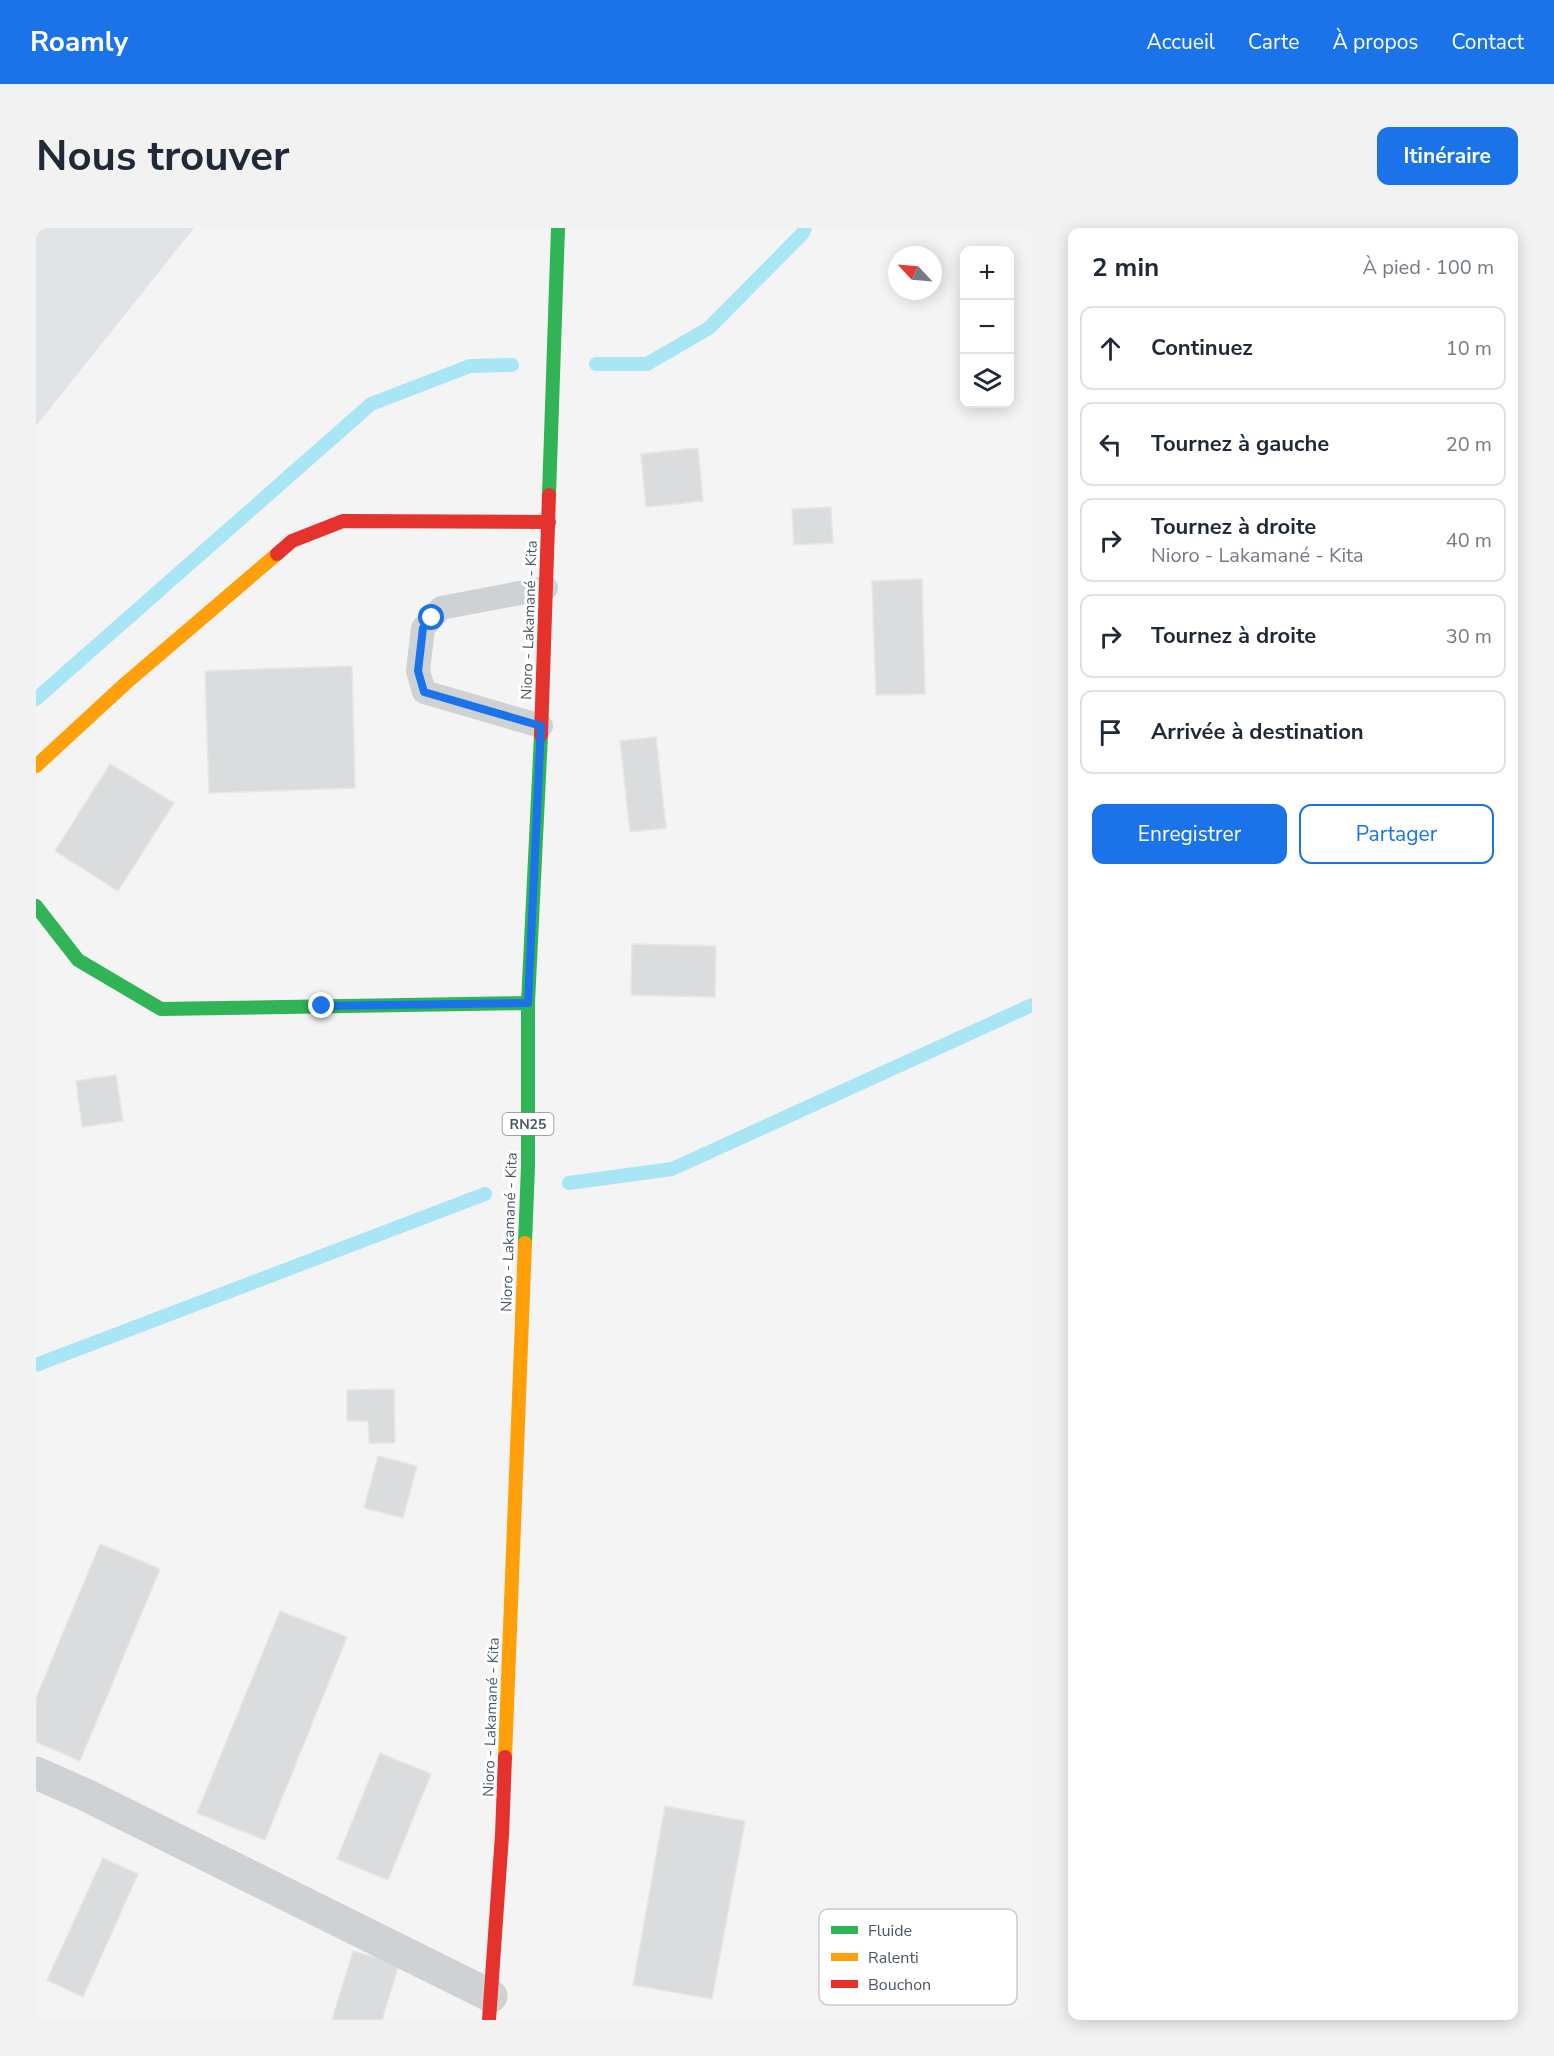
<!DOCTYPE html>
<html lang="fr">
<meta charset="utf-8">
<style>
body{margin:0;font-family:"Nunito Sans",sans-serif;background:#f2f2f3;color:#1f2937}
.controls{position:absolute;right:18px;top:18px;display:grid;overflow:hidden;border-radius:12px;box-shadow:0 3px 15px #0003}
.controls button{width:54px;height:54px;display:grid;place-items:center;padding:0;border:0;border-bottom:2px solid #e0e1e3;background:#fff;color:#1f2937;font:30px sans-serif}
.compass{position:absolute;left:852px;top:18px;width:54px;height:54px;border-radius:50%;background:#fff;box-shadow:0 3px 15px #0003;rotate:296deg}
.stop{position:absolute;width:18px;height:18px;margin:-14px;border:4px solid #1a73e8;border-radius:50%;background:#fff}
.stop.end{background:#1a73e8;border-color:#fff;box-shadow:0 2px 6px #0008}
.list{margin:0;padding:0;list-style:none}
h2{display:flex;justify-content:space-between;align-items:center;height:78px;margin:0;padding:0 24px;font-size:26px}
h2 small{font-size:20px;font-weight:400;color:#747a83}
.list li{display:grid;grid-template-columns:39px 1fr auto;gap:18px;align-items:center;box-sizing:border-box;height:84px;margin:0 12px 12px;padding:0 12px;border:2px solid #e0e1e3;border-radius:12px}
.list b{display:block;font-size:22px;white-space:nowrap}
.list p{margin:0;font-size:20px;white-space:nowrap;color:#747a83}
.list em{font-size:20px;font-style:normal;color:#747a83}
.actions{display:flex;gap:12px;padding:18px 24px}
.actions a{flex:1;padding:14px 0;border:2px solid #1a73e8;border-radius:12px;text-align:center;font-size:21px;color:#1a73e8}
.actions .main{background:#1a73e8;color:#fff}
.icon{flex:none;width:33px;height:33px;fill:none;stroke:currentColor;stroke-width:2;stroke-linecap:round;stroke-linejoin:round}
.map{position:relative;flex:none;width:996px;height:1792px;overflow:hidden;border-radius:12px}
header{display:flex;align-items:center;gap:36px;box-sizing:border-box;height:84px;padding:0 30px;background:#1a73e8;color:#fff}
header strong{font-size:28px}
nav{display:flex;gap:33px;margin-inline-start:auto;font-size:21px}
.intro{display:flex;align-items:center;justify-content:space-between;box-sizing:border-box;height:144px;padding:0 36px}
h1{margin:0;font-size:42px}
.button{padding:15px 27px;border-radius:12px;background:#1a73e8;color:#fff;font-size:21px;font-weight:700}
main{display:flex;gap:36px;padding:0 36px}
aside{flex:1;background:#fff;border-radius:12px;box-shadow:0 3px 15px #0003}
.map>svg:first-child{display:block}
</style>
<header>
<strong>Roamly</strong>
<nav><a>Accueil</a><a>Carte</a><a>À propos</a><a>Contact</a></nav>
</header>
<div class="intro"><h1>Nous trouver</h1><a class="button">Itinéraire</a></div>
<main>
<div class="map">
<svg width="996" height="1792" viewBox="0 0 996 1792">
<rect width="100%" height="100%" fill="#f4f4f4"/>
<path fill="#e1e4e6" d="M0,0H158L0,198Z"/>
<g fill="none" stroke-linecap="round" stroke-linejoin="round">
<path stroke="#a8e5f5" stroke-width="14" d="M560,136H611L673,100L766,6L769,0
M0,471L335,176L434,138L476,137
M533,955L636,941L996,777
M0,1137L449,966"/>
</g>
<path fill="#dbdcde" stroke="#e5e6e6" stroke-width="1.5" d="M662,220L667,273L610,279L605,226Z
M795,279L797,315L758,317L756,281Z
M886,351L889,466L840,467L836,353Z
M316,438L319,560L173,565L169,443Z
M620,509L630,600L594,604L584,513Z
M74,536L138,575L82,663L19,623Z
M596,716L680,718L679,769L595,767Z
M80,847L87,893L46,899L40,853Z
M358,1161L359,1215H333L332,1193H311V1162Z
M342,1228L381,1238L367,1290L328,1280Z
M64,1316L124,1341L44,1533L0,1514V1470Z
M244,1383L311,1409L229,1612L161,1585Z
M344,1525L395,1546L352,1652L301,1631Z
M629,1578L709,1593L676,1771L597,1757Z
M67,1630L102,1646L47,1769L11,1752Z
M317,1723L363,1736L346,1792H296Z"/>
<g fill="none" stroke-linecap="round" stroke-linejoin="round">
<path stroke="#cfd2d5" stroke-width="24" d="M505,498L388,464L382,443L387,400L405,380L510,360"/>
<path stroke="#cfd2d5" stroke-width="33" d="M0,1545L50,1567L455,1768"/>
<path stroke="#30b455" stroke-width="14" d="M513,267L522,0
M0,678L42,732L125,781L492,775
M489,1015L492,938V775L505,507"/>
<path stroke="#ff9f0a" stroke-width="14" d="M0,538L90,455L241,326
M469,1529L489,1015"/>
<path stroke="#e5322d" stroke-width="14" d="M241,326L256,313L307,293L513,294
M505,507L513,267
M453,1792L466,1607L469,1529"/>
</g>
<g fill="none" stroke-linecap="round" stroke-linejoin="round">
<path stroke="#1a73e8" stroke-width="8" d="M286,778L492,775L505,498L388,464L382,443L387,400L396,390"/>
</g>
<g text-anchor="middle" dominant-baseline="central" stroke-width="6" stroke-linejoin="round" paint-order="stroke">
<rect fill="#fff" stroke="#7f8992" stroke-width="1.5" x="466.5" y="885" width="51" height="22" rx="4.5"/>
<g font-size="14" font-weight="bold" fill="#485663">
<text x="492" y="896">RN25</text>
</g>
<g font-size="15" fill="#485663" stroke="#fff">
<text transform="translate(493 392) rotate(-88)">Nioro - Lakamané - Kita</text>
<text transform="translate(473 1004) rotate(-88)">Nioro - Lakamané - Kita</text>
<text transform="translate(455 1489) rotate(-88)">Nioro - Lakamané - Kita</text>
</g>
</g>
<rect x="783" y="1681" width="198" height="96" rx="9" fill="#fff" stroke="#c8ccd0" stroke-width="1.5"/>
<rect x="795" y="1698" width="27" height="8" fill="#30b455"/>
<rect x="795" y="1725" width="27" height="8" fill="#ff9f0a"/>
<rect x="795" y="1752" width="27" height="8" fill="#e5322d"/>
<g font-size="16" fill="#485663">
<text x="832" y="1708">Fluide</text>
<text x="832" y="1735">Ralenti</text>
<text x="832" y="1762">Bouchon</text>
</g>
</svg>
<div class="controls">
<button>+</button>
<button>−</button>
<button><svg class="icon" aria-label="layers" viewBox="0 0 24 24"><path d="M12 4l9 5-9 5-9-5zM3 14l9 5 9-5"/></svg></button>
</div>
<svg class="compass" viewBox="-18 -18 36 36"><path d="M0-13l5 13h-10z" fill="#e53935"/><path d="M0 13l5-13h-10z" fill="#747a83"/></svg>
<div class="stop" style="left:396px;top:390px"></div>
<div class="stop end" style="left:286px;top:778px"></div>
</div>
<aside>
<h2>2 min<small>À pied · 100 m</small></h2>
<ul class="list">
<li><svg class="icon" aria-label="ahead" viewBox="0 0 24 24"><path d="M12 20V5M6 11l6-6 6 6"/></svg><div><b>Continuez</b></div><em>10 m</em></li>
<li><svg class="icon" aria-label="left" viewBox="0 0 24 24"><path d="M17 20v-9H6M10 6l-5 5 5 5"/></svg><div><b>Tournez à gauche</b></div><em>20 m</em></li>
<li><svg class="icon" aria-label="right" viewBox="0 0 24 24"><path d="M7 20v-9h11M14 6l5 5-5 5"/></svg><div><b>Tournez à droite</b><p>Nioro - Lakamané - Kita</p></div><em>40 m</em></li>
<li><svg class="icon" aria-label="right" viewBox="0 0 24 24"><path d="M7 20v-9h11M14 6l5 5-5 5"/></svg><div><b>Tournez à droite</b></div><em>30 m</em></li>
<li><svg class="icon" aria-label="arrive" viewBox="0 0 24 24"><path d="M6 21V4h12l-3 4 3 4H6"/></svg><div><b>Arrivée à destination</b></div></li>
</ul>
<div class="actions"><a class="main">Enregistrer</a><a>Partager</a></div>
</aside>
</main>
